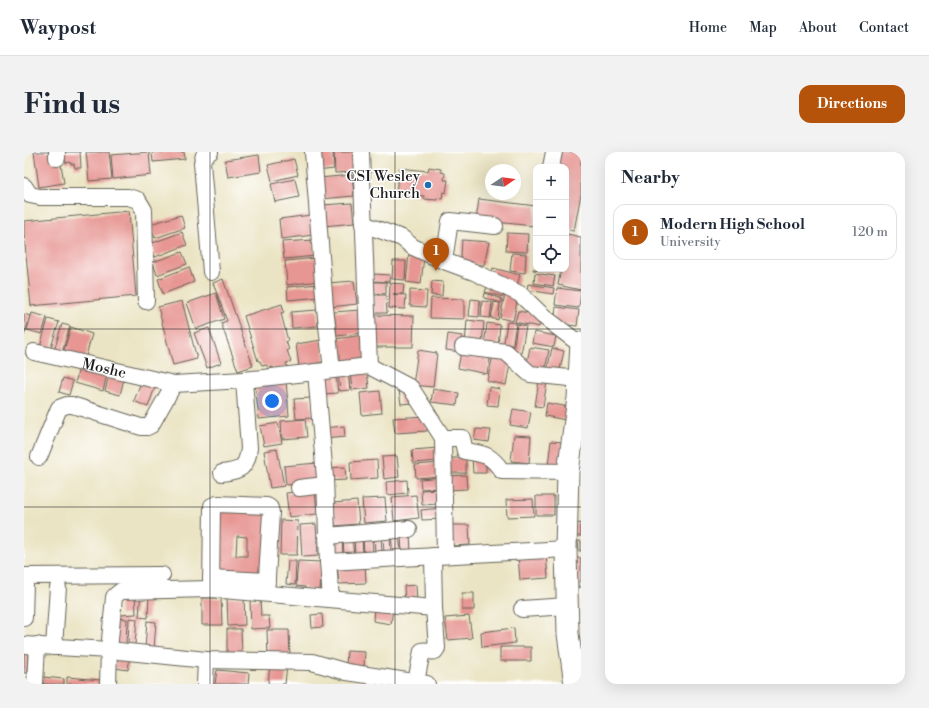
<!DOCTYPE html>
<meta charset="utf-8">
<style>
body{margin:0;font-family:"Libre Bodoni",serif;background:#f2f2f3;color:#1f2937}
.controls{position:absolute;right:12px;top:12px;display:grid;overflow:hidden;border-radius:8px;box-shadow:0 4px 16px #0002}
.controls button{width:36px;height:36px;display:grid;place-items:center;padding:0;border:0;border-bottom:1px solid #e0e1e3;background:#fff;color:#1f2937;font:20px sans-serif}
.compass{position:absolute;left:461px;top:12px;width:36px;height:36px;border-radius:50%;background:#fff;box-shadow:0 4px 16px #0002;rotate:77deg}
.you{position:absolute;left:248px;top:249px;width:14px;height:14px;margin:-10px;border:3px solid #fff;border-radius:50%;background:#1a73e8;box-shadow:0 0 0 6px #1a73e833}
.badge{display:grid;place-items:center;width:26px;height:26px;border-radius:50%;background:#b45309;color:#fff;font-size:13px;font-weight:700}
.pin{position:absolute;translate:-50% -33px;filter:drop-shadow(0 1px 2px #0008)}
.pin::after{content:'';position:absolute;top:21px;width:14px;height:12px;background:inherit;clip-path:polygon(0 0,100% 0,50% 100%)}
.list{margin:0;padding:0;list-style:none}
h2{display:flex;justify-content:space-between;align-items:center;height:52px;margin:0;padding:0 16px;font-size:17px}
h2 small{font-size:13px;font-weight:400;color:#747a83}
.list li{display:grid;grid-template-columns:26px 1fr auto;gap:12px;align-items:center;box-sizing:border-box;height:56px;margin:0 8px 8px;padding:0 8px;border:1px solid #e0e1e3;border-radius:12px}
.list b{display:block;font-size:15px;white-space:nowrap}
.list p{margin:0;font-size:13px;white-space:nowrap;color:#747a83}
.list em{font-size:13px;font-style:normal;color:#747a83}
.icon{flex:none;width:22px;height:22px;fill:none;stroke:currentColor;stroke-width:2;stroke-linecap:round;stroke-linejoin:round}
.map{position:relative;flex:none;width:557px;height:532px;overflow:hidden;border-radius:12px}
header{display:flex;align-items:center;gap:24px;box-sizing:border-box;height:56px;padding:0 20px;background:#fff;border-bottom:1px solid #e0e1e3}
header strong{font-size:19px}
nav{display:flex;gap:22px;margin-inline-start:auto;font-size:14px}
.intro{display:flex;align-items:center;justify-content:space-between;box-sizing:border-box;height:96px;padding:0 24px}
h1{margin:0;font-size:28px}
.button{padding:10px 18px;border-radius:12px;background:#b45309;color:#fff;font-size:14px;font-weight:700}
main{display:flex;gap:24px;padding:0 24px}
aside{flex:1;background:#fff;border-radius:12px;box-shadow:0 4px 16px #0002}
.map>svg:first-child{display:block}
</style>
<header>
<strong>Waypost</strong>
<nav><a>Home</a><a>Map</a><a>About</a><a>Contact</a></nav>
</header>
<div class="intro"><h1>Find us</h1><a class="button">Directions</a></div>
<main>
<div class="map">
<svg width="557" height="532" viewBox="0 0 557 532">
<rect width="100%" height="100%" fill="#fff"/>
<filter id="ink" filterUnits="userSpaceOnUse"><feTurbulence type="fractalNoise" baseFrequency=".025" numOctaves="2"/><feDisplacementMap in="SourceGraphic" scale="8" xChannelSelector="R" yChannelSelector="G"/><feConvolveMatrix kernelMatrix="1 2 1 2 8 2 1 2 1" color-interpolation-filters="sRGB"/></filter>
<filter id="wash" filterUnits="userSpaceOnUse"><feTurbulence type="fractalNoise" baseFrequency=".012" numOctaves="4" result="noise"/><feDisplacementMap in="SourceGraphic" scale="16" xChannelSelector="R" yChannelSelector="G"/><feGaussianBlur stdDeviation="0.9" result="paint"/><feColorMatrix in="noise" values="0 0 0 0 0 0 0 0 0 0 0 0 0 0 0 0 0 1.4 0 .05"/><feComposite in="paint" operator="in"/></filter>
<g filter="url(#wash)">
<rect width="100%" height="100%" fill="#ebe4c4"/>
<g id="blocks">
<path fill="#e79693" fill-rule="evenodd" d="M10,0H29L37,12L40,31L15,35Z
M35,0H56L57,16H51L50,12H47L46,10L42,11L41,6L36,7Z
M62,0H85L88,27L65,29Z
M125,0L127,23L89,27L87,3Z
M128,0H160L161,7L129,10Z
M292,0H309L310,17L293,19Z
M310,0H330L331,20L311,21Z
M532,0H557V42L550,79L542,77V15H529Z
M235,3L237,20L204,25L201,8Z
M270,7L274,23L248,29L244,13Z
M405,15L417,17V20L421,21L420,28H424L422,41L419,40L418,47L413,46V48L400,47V44L372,41L375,16L404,19Z
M328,23L330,44L297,47L295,26Z
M271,27L275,45L251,50L247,32Z
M455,47L512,54L510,74L452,68Z
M328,51L330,71L300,74L298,53Z
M105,59L112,144L7,154L0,82V69Z
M157,63L161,76L131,86L126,72Z
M287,63L290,83L257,87L255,67Z
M158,80L163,93L131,105L126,92Z
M483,81L504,82L503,100L482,99Z
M543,82L557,85V138L534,133L537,117H542V90Z
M290,88L292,104L260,107L258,90Z
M438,88L465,90L460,113L445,112L439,111L437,104Z
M158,100L163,112L133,123L129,110Z
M488,101L502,102L501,121L486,119Z
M385,102L400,104L397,132L382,130Z
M293,106L295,129L263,133L261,109Z
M369,109H382L381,128L368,127Z
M165,115L170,130L139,142L134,127Z
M469,116L496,123L493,134L466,127Z
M509,117H530V120L509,118Z
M511,121L531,124L529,134L510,131Z
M350,122L366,123L365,130L349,129Z
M199,127L229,214L214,219L197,171L203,169L189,131Z
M330,129L333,152L306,155L303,131Z
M408,129L419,130L418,144L407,143Z
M348,130H362V142L348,141Z
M366,131L380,132L379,142H369L382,143L381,157L365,156Z
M295,132L297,145L264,148L263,135Z
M504,132L530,136L529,142L503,138Z
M463,135L480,140L479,145L461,140Z
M533,136L557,139L555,156L531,153Z
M386,138L403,139L402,155L386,154Z
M192,141L200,167L172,177L163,151Z
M461,141L478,147L477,151L460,146Z
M481,142L494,145L489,169L476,166Z
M349,143H362L363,161H349Z
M407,146L440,147V167L406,166Z
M447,147L456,148L455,165L445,164Z
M158,149L173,207L149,213L134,155Z
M458,149L468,150L466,166L457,165Z
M470,150L476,151L474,168L467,166Z
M258,152L260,160L257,161L264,189H262L265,198H263L267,210L262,211L264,215L250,219L249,215L244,217L243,213L238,214L236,209H234L220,164Z
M532,155L555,158L553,174L530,171Z
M293,158L294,174L268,176L267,160Z
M336,158L338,181L313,184L310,160Z
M494,159L517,163L515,175L491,170Z
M8,161L23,165L18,182L3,178Z
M0,162L6,164L0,184Z
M348,163L390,164L389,195H347Z
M24,167L35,170L26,198L16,195Z
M443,168L460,170L458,193L441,192Z
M483,170L492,171L488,198L479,197Z
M463,171L476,173L474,195L460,194Z
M38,172L46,174L38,201L30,199Z
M493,172L502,174L497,202L489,201Z
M47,175L68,182L61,208L39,202Z
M185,176L197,211L183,216L170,181Z
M510,180L532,184L530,195L508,191Z
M424,182L438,184L436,200L422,198Z
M339,183L342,209L315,212L312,187Z
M298,188L301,210L275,214L272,192Z
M438,195L467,201L463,222L434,216Z
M506,195L525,198L521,219L502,216Z
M528,196L540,199L535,222L523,219Z
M394,198L413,201L409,235L389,233Z
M469,203L487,207L482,233L463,229Z
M55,216L83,223L79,239L51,231Z
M343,218L345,236L328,238L326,220Z
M324,220L326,238L316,239L314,221Z
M312,221L314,241L296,242L294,222Z
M85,223L100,227L96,243L81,239Z
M39,226L49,229L45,243L35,240Z
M515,228L523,229L519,255L511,254Z
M262,229L265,264L235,267L231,232Z
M117,230L131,235L124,255L110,249Z
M465,235L476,237L474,254L463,253Z
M409,237L435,241L433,253L407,250Z
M387,238L388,251L377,252L375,239Z
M356,239L358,261L338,263L336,241Z
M287,246L289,266L272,267L270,247Z
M523,251L545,255L542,268L521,264Z
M489,257L507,260L504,276L486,273Z
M402,264L403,279L371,281L369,266Z
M281,267L283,285L258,287L257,269Z
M254,271L258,291L240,294L236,274Z
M320,274L321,285L300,287L299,276Z
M452,277L467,278L465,290L450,288Z
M490,283L507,284L505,311L487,309Z
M527,289L539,290L536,315L524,313Z
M414,296L415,309L389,311L388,298Z
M253,297L260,334L246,336L240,299Z
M373,304L375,325L360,327L358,305Z
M448,305H462V321H449Z
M423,306H442V321H423Z
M353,308L354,326L327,328L326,310Z
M293,311L295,330L262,333L260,314Z
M417,311L418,324L392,326L391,313Z
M321,315L322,328L304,329L303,316Z
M442,323L443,337L424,338L423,324Z
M418,325V336L397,337L396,327Z
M383,328L384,341L363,343L362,330Z
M414,337L415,352L398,353L397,338Z
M291,338L293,362L265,365L262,341Z
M392,343L395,366L370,369L368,345Z
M512,344H530V363H512Z
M361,346L363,369L340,371L338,347Z
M509,347L510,364L483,365L482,348Z
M333,349L335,372L311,374L309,351Z
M192,356L244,359L242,426L189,424ZM213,384L223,385V404H212Z
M417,356L418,367L398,368L397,358Z
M257,368L274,369L273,403H256Z
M557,371V384H551V372Z
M292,372L294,404L278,405L276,373Z
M426,373H445L446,393L427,394Z
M367,381H375L377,402L369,403Z
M377,381H386L387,401L378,402Z
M357,382L358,403H351L350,383Z
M348,383L349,403H340L339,384Z
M359,383H366L367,402L360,403Z
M307,384H318L319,404L309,405Z
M328,384L330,404H320L319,385Z
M330,384H338L339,403H331Z
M554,389H557V399H555Z
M522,402L524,426L496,428L494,403Z
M552,406H557V435H554Z
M264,409H272L271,433L262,432Z
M274,409L298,410L296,438L281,437V435L272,434Z
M341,411L342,431L315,432L313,412Z
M392,433L393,451L381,452L380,434Z
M117,440L125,441L124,466L115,465Z
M438,441H450V458H438Z
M95,443H111L112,462L96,463Z
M220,445L221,473L204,474L203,446Z
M178,446H197L198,473H178Z
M236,447L237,464H245L246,476L227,477L226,448Z
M350,454L369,456L367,472L349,469Z
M298,462L299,475L288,476L287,463Z
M445,464L448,486L424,488L421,466Z
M91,466L103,467L102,492L90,491Z
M105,466L113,467L111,493H104Z
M123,469L132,470L130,498L121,497Z
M490,476L491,491L458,495L457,480Z
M203,477H217L218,502H203Z
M243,478H265L266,506H244Z
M476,495H507V509H476Z
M0,499L4,500L3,521H0Z
M323,499L341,500L340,514L322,513Z
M92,502L106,504L104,518L91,516Z
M246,512L263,513L261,532H244Z
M193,518L225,521L224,532H191Z
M19,525L40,527V532H19Z
M43,525L77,528V532H43Z"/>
</g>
</g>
<g filter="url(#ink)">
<use href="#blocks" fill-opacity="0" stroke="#646257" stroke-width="1"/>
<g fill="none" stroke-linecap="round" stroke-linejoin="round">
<g stroke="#646257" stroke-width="18">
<g id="minor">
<path d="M33,0V6"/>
<path d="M186,0L180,3L178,11L187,120"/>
<path d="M289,0L301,156L308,218"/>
<path d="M527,15L530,0"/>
<path d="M0,34L6,43L16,45H104L114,48L120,58L122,149"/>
<path d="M339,72L378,86L389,95L420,109L450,120L496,142L519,164L557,193"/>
<path d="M420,109L426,69L471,74"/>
<path d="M439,195L482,200L506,222L555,227"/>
<path id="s1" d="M10,200L150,232"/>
<path d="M345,214L387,236L419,286H438L441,299C460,302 466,302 478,319L544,320"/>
<path d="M292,220L301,326L304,410L542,397"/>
<path d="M419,286L421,403"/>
<path d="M15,305L35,256L43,253H48L117,275H123L127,273L150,232L220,228L345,214L337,0"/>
<path d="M198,321C216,319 223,316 225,296L220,228"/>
<path d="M275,336L301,333"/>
<path d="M303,384L385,377"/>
<path d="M304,410L307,447"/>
<path d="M0,424L138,423"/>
<path d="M187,426L243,429"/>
<path d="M187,437L188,354L193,352L243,354L246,356L247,361L242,441"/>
<path d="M498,457L543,454"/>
<path d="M0,466L1,431"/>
<path d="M0,493L85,498L182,508L288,510L323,520L403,532"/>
<path d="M30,495L34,435"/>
<path d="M392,530L398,499C403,497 407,501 411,499L413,496L410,456L409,404"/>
<path d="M11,532L13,493"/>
<path d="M84,532L85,498L90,445L92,443L97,439L187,437L410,456"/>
<path d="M181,532L182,508"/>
</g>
</g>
<g stroke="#646257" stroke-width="23">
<path id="major" d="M551,532L544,482L542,397L544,320L554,246L557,190"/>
</g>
<use href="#minor" stroke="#fff" stroke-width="16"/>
<use href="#major" stroke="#fff" stroke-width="21"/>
</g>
</g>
<path fill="none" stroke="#1c1c1c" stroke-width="1" stroke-opacity="0.55" d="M186,0V532M371,0V532M0,177H557M0,355H557"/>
<circle fill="#1f6fb2" stroke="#fff" stroke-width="1.5" cx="404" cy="33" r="4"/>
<g text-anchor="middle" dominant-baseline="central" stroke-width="3" stroke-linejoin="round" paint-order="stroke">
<g font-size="15" fill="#1c1c1c" stroke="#fff" text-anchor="end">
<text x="396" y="24">CSI Wesley<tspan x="396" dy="17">Church</tspan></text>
</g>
<g font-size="15" fill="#1c1c1c" stroke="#fff">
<text stroke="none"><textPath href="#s1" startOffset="72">Moshe</textPath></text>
</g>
</g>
</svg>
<div class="controls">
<button>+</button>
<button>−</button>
<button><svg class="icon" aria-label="locate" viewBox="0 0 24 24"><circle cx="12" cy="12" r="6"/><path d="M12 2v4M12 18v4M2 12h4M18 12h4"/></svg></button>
</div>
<svg class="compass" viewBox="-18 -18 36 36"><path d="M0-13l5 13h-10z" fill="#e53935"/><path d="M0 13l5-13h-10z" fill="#747a83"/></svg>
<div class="you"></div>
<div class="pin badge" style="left:412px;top:119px">1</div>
</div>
<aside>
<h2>Nearby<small></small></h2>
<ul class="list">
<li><span class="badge">1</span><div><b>Modern High School</b><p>University</p></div><em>120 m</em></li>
</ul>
</aside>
</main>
